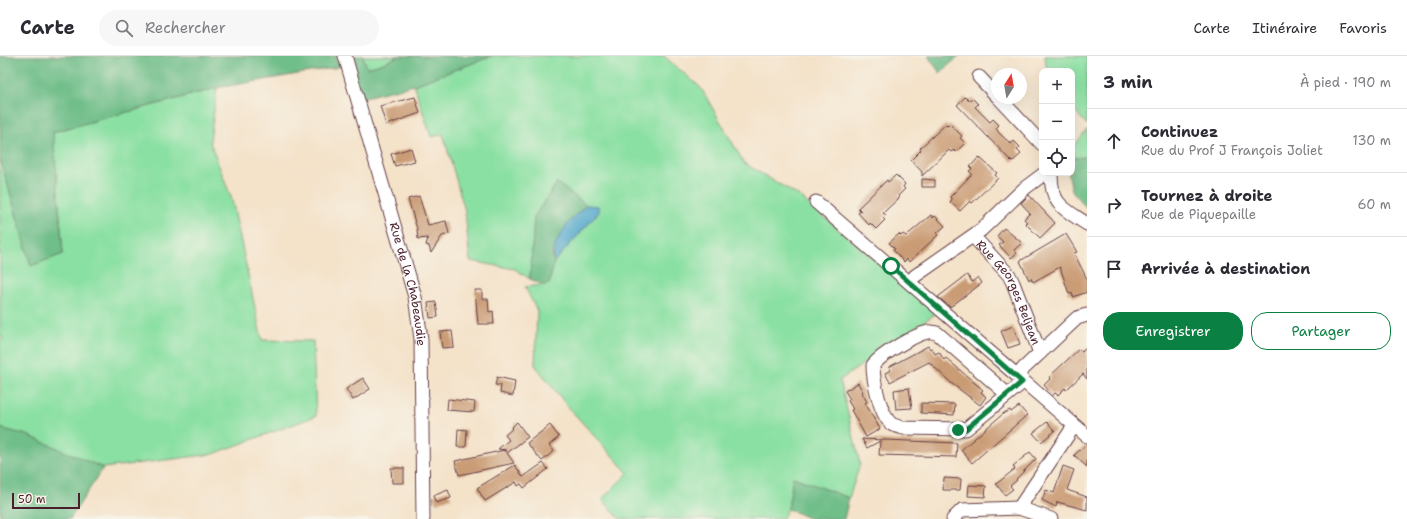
<!DOCTYPE html>
<html lang="fr">
<meta charset="utf-8">
<style>
body{margin:0;font-family:"Shantell Sans",sans-serif;background:#f7f7f7;color:#2b2b33}
.controls{position:absolute;right:12px;top:12px;display:grid;overflow:hidden;border-radius:8px;box-shadow:0 4px 16px #0002}
.controls button{width:36px;height:36px;display:grid;place-items:center;padding:0;border:0;border-bottom:1px solid #e1e1e2;background:#fff;color:#2b2b33;font:20px sans-serif}
.compass{position:absolute;left:991px;top:12px;width:36px;height:36px;border-radius:50%;background:#fff;box-shadow:0 4px 16px #0002;rotate:11deg}
.scale{position:absolute;left:12px;bottom:10px;width:68px;box-sizing:border-box;padding-left:4px;border:2px solid #4a1f2b;border-top:0;font-size:11px;line-height:14px;white-space:nowrap;color:#4a1f2b;-webkit-text-stroke:3px #f7f3e8;paint-order:stroke}
.stop{position:absolute;width:12px;height:12px;margin:-9px;border:3px solid #0b8043;border-radius:50%;background:#fff}
.stop.end{background:#0b8043;border-color:#fff;box-shadow:0 1px 4px #0008}
.list{margin:0;padding:0;list-style:none}
h2{display:flex;justify-content:space-between;align-items:center;height:52px;margin:0;padding:0 16px;font-size:17px}
h2 small{font-size:13px;font-weight:400;color:#7c7c81}
.list li{display:grid;grid-template-columns:26px 1fr auto;gap:12px;align-items:center;box-sizing:border-box;height:64px;padding:0 16px;border-top:1px solid #e1e1e2}
.list b{display:block;font-size:15px;white-space:nowrap}
.list p{margin:0;font-size:13px;white-space:nowrap;color:#7c7c81}
.list em{font-size:13px;font-style:normal;color:#7c7c81}
.actions{display:flex;gap:8px;padding:12px 16px}
.actions a{flex:1;padding:9px 0;border:1px solid #0b8043;border-radius:16px;text-align:center;font-size:14px;color:#0b8043}
.actions .main{background:#0b8043;color:#fff}
.icon{flex:none;width:22px;height:22px;fill:none;stroke:currentColor;stroke-width:2;stroke-linecap:round;stroke-linejoin:round}
.map{position:relative;flex:none;width:1087px;height:463px;overflow:hidden}
header{display:flex;align-items:center;gap:24px;box-sizing:border-box;height:56px;padding:0 20px;background:#fff;border-bottom:1px solid #e1e1e2}
header strong{font-size:19px}
nav{display:flex;gap:22px;margin-inline-start:auto;font-size:14px}
.search{width:280px;height:36px;background:#f7f7f7;display:flex;align-items:center;gap:10px;box-sizing:border-box;padding:0 14px;border-radius:22px;color:#7c7c81;font-size:15px}
main{display:flex}
aside{flex:1;background:#fff}
.map>svg:first-child{display:block}
</style>
<header>
<strong>Carte</strong>
<div class="search"><svg class="icon" aria-label="search" viewBox="0 0 24 24"><circle cx="10" cy="10" r="6"/><path d="M15 15l6 6"/></svg>Rechercher</div>
<nav><a>Carte</a><a>Itinéraire</a><a>Favoris</a></nav>
</header>
<main>
<div class="map">
<svg width="1087" height="463" viewBox="0 0 1087 463">
<rect width="100%" height="100%" fill="#f7f3e8"/>
<filter id="ink" filterUnits="userSpaceOnUse"><feTurbulence type="fractalNoise" baseFrequency=".025" numOctaves="2"/><feDisplacementMap in="SourceGraphic" scale="8" xChannelSelector="R" yChannelSelector="G"/><feConvolveMatrix kernelMatrix="1 2 1 2 8 2 1 2 1" color-interpolation-filters="sRGB"/></filter>
<filter id="wash" filterUnits="userSpaceOnUse"><feTurbulence type="fractalNoise" baseFrequency=".012" numOctaves="4" result="noise"/><feDisplacementMap in="SourceGraphic" scale="16" xChannelSelector="R" yChannelSelector="G"/><feGaussianBlur stdDeviation="0.9" result="paint"/><feColorMatrix in="noise" values="0 0 0 0 0 0 0 0 0 0 0 0 0 0 0 0 0 1.4 0 .05"/><feComposite in="paint" operator="in"/></filter>
<g filter="url(#wash)">
<rect width="100%" height="100%" fill="#f4e2c9"/>
<path fill="#8ae0a3" stroke="#6a8067" d="M363,0H399L381,8L367,12Z
M492,0H664L701,32L744,107L799,140L938,256L840,324L860,408L849,442L793,421L788,453L782,463H620L602,443L628,417L569,352L535,309L537,255L525,231L549,228L554,206L599,156L598,150L586,149L557,127L534,161L530,223L515,213L470,205L465,155L443,78L431,81L414,29Z
M1045,0H1087V69L1072,52V15H1047Z
M217,32L210,86L232,144L262,284L313,285L316,360L213,398L103,412L27,379L0,374V284L3,283L0,278V102L31,209L63,198L53,76Z
M1087,73V101L1072,102V93Z"/>
<path fill="#6fbe89" stroke="#5c6e5a" d="M0,0H337L339,11L217,32L53,76L63,198L31,210L0,102Z
M345,0H363L367,12L381,8L399,0H492L414,29L357,43Z
M928,0H959L940,17Z
M1087,101V152L1073,137L1068,117H1072V102Z
M557,127L586,149L569,166L552,197L554,206L549,228L544,229L530,223L534,161Z
M0,372L27,379L103,412L70,463H0Z
M793,421L849,442L844,463H811L788,453Z"/>
<path fill="#4ea6cb" stroke="#4c627b" d="M586,149L598,150L599,156L554,206C550,184 571,163 586,149Z"/>
<g id="blocks">
<path fill="#ca9c76" d="M415,41L420,57L386,69L380,50Z
M965,41L969,45L972,42L978,48L975,51L990,66L993,63L999,69L996,72L999,77L1011,88L1014,85L1020,91L1017,94L1021,98L1012,106L957,49Z
M946,68L948,70L950,68L962,80L960,82L965,87L956,96L954,94L951,96L949,94L922,120V116L911,104L921,94L920,92Z
M411,92L415,105L395,110L391,98Z
M979,101L997,117L995,119L998,122L972,147L970,145L960,155L950,146L952,144L950,141L972,118L969,115L972,113L970,111Z
M896,119L905,128L903,131L905,133L898,140L900,141L883,157L886,159L883,162L885,164L876,173L870,167L869,169L858,157L861,155L858,152L887,124L888,126Z
M922,123L935,124V131H922Z
M1029,139L1055,167L1040,182L1025,167L1027,166L1024,163L1030,157L1021,147Z
M419,140L428,169L446,165L449,178L442,180L431,197L429,190L426,189L428,182L418,183L417,173L408,143Z
M931,159L933,162L935,160L945,170L937,177L938,179L909,206L907,203L904,206L893,194L895,193L889,187L899,178L901,180L903,178L906,180Z
M1004,172L1022,187L1014,194L1017,197L1011,202L999,189L1003,186L997,180Z
M1066,178L1077,196L1074,197L1087,223V236L1073,241L1072,237L1069,238L1060,211L1033,226L1031,222L1029,224L1020,205Z
M967,219L972,226L978,221L982,227L950,251L938,241Z
M475,234H482V243H488L489,256L493,255L494,268H478Z
M436,246L438,261L430,262L428,247Z
M1013,270L1020,288L1008,292L1001,275Z
M452,275L454,291L442,292L440,276Z
M928,290L930,293L932,292L935,298L939,296L944,304L946,302L983,334L981,336L986,341L980,349L951,327L929,306L890,326L885,317L891,314L889,311Z
M1087,291V323L1083,318L1066,334L1065,332L1058,339L1055,337L1053,339L1044,329L1051,322L1050,320L1079,293L1082,296Z
M497,321L515,325L513,340L500,337L501,329H495Z
M363,322L370,333L353,344L346,333Z
M858,327L863,336L862,337L867,346L865,347L880,373L866,381L851,354L853,353L848,345L850,343L845,335Z
M909,332L912,352L896,353L894,334Z
M448,343L475,346L474,356L447,354Z
M921,347L955,348L954,359L921,357Z
M1019,350L1027,359L972,407L961,394L1004,357L1010,354L1011,356Z
M517,366L528,381L507,397L514,407L459,419L455,405L505,394L506,396V394L498,393L509,384L505,379L513,372L512,371Z
M1047,366L1055,375L1041,386L1033,377Z
M550,369L559,381L549,389L554,395L542,405L527,387Z
M458,373L467,374L466,391H457Z
M862,383L957,387L956,401L879,399L880,385L867,392Z
M1087,388V411L1074,399Z
M1030,396L1036,403L1016,423L1017,424L1010,430L1013,433L1005,439L996,428L1015,413L1013,410Z
M543,407L548,413L524,432L521,428L518,430L516,426L485,445L477,432L515,409L523,421Z
M1063,410L1074,414L1067,434L1087,441V454L1057,446L1056,451L1042,444L1046,434L1054,437Z
M391,412H404V427H392Z
M944,422L961,423L960,434H943Z
M969,429L986,430L985,441L968,440Z
M448,434L451,442L436,447L433,440Z"/>
</g>
</g>
<g filter="url(#ink)">
<use href="#blocks" fill-opacity="0" stroke="#643c43" stroke-width="1"/>
<g fill="none" stroke-linecap="round" stroke-linejoin="round">
<g stroke="#643c43" stroke-width="15">
<g id="minor">
<path id="s1" d="M345,0L415,241L421,283L423,463"/>
<path d="M979,21L997,40"/>
<path d="M999,42L1042,88"/>
<path d="M1051,117C1051,149 1063,152 1087,168"/>
<path d="M816,146L1087,380"/>
<path id="s2" d="M973,180L1009,219L1013,227L1040,297"/>
<path d="M915,220L981,174L1025,132L1045,117"/>
<path d="M1023,313L1077,262L1087,259"/>
<path d="M1007,338L937,277C934,277 931,275 928,276C914,279 882,298 873,309C873,323 880,361 893,369C896,370 900,371 903,372L966,373L1023,326"/>
<path d="M1019,452L1074,370"/>
<path d="M953,463L962,454L1019,452L1051,463"/>
</g>
</g>
<use href="#minor" stroke="#fff" stroke-width="13"/>
</g>
</g>
<g fill="none" stroke-linecap="round" stroke-linejoin="round" filter="url(#ink)">
<path stroke="#0b8043" stroke-width="5" d="M891,210L1022,326L966,373L958,374"/>
</g>
<g text-anchor="middle" dominant-baseline="central" stroke-width="3" stroke-linejoin="round" paint-order="stroke">
<g font-size="12" fill="#4a1f2b" stroke="#f7f3e8">
<text stroke="none"><textPath href="#s1" startOffset="237">Rue de la Chabeaudie</textPath></text>
<text stroke="none"><textPath href="#s2" startOffset="68">Rue Georges Beljean</textPath></text>
</g>
</g>
</svg>
<div class="controls">
<button>+</button>
<button>−</button>
<button><svg class="icon" aria-label="locate" viewBox="0 0 24 24"><circle cx="12" cy="12" r="6"/><path d="M12 2v4M12 18v4M2 12h4M18 12h4"/></svg></button>
</div>
<svg class="compass" viewBox="-18 -18 36 36"><path d="M0-13l5 13h-10z" fill="#e53935"/><path d="M0 13l5-13h-10z" fill="#7c7c81"/></svg>
<div class="scale">50 m</div>
<div class="stop" style="left:891px;top:210px"></div>
<div class="stop end" style="left:958px;top:374px"></div>
</div>
<aside>
<h2>3 min<small>À pied · 190 m</small></h2>
<ul class="list">
<li><svg class="icon" aria-label="ahead" viewBox="0 0 24 24"><path d="M12 20V5M6 11l6-6 6 6"/></svg><div><b>Continuez</b><p>Rue du Prof J François Joliet</p></div><em>130 m</em></li>
<li><svg class="icon" aria-label="right" viewBox="0 0 24 24"><path d="M7 20v-9h11M14 6l5 5-5 5"/></svg><div><b>Tournez à droite</b><p>Rue de Piquepaille</p></div><em>60 m</em></li>
<li><svg class="icon" aria-label="arrive" viewBox="0 0 24 24"><path d="M6 21V4h12l-3 4 3 4H6"/></svg><div><b>Arrivée à destination</b></div></li>
</ul>
<div class="actions"><a class="main">Enregistrer</a><a>Partager</a></div>
</aside>
</main>
